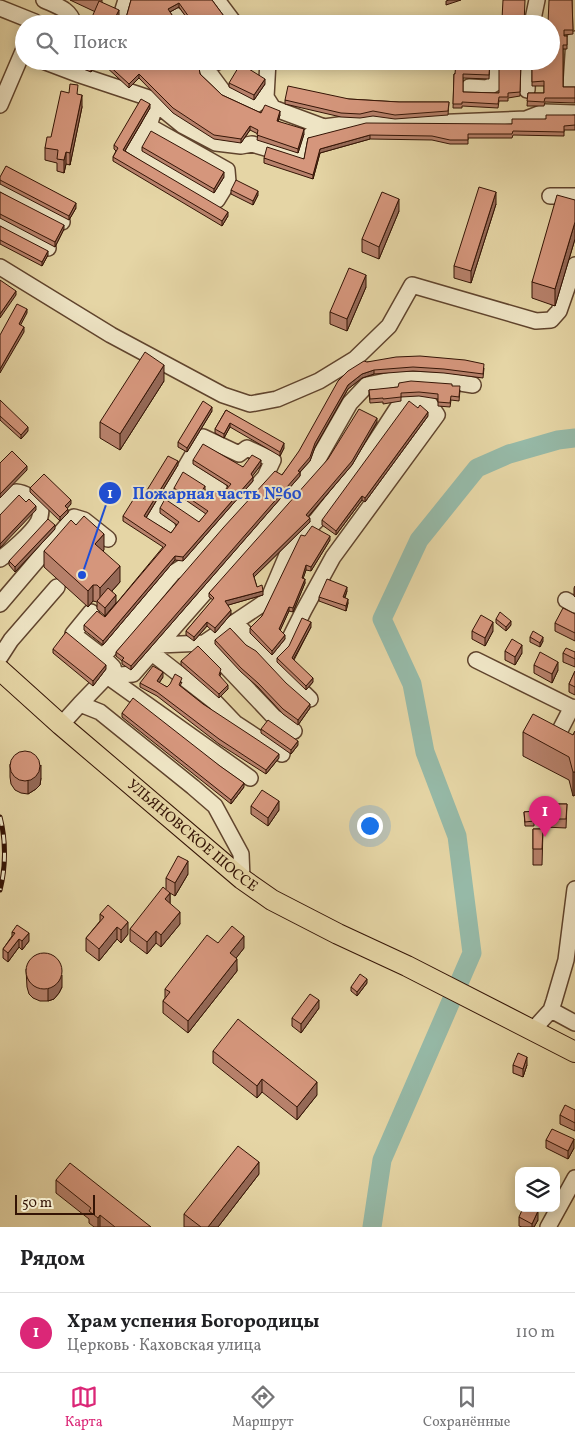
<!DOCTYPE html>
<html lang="ru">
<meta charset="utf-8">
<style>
body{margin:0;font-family:Vollkorn,serif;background:#f6f6f6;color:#202124}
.controls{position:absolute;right:15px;bottom:15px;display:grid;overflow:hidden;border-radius:10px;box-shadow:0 2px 12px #0003}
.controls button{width:45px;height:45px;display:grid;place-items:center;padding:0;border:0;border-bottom:1px solid #e0e0e0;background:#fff;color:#202124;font:25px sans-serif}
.scale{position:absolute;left:15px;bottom:12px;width:80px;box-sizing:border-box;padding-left:5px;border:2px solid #341405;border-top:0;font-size:14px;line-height:18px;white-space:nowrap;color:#341405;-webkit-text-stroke:4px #eee4c4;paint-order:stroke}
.you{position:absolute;left:369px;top:825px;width:18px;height:18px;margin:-12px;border:4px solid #fff;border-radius:50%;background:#1a73e8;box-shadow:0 0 0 8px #1a73e833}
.badge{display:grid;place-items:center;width:32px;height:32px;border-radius:50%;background:#db2777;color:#fff;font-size:16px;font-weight:700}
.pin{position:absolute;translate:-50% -41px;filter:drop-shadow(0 1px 2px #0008)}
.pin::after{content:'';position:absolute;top:26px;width:18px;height:15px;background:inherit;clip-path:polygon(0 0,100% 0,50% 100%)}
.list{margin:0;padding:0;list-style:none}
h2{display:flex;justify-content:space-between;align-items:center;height:65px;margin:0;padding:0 20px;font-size:21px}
h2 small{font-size:16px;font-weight:400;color:#757577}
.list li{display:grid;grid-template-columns:32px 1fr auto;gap:15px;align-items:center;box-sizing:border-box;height:80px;padding:0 20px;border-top:1px solid #e0e0e0}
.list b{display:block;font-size:19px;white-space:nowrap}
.list p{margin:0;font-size:16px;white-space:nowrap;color:#757577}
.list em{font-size:16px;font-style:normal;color:#757577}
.icon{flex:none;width:28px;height:28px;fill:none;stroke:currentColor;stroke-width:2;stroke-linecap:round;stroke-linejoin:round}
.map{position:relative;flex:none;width:575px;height:1227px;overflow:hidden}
.search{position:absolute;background:#fff;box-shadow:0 2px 12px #0003;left:15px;right:15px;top:15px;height:55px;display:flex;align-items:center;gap:12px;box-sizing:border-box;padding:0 18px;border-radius:28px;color:#757577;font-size:19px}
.sheet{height:145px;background:#fff}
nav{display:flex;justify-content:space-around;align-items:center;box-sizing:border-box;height:70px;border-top:1px solid #e0e0e0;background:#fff;font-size:14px;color:#757577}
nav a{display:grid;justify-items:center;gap:2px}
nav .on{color:#db2777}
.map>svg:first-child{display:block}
</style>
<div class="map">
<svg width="575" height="1227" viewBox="0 0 575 1227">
<rect width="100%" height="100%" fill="#e5d5a5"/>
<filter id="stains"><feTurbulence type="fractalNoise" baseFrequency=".004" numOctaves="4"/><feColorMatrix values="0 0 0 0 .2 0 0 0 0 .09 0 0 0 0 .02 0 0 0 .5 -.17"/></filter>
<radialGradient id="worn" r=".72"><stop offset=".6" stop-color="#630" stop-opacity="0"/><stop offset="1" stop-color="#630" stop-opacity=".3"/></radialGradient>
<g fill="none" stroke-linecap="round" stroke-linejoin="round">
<path stroke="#96b9a7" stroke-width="19" d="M372,1227L382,1160L472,953L457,836L425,752L412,684L382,619L419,540L477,468L509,454L558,440L575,438"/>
<g stroke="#60442d" stroke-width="18">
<path id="minor" d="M44,0C57,6 70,9 74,24
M217,0L235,24
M0,8L35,22
M175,15L182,24
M125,24L121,16L126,0
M532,24L537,0
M575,39L574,40L571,85H575
M43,61L80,75L149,98L182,125L216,143L241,146L252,144L300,158L306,138L324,127L369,121L405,124L526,119L544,112L575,113
M202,61L205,67L225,94L254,106L266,97
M268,61L266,97L273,108L324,127
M205,67L220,61
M469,87L487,88L494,84L496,61
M527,90L528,61
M0,105L24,49
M149,126L133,152L217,200L228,182L227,170L149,126L156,103
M0,189L62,222
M550,196H575
M0,223L48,248
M0,267L111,335L223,395L250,404L277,399L319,381L355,359L389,326L412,285L536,321L551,320L559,311L575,265
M185,468L220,490
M167,494L199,518
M0,508L16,492C27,493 33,499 41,506C41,512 41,517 38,522C32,533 10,552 0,559
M168,528L152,517L185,468L203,437L239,454L247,448L273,460L265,477L189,563L173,573L103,657L113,667L107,676L250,778
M566,600L575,605
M0,604L74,517L84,520L108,539
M91,612L73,634L103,657
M204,643L274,717L294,731
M159,645L204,643L268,600L290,548L317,520L359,467L398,407L414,400L429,403L437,415L333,557L304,610L284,650L271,661L235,622
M152,653L215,702L235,723L282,754
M0,657L11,640L57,587
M476,660L575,709
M271,661L310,699
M80,704L100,712L193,787L215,806L241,854L242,879
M61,725L80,704L107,676L133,674L310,473L350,403L367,385L396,379L442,380L473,385
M556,738L572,707
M551,1010L575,1023
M532,1031L551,1010L554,1001L566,960L575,889
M548,1227L575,1178"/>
</g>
<g stroke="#341405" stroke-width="22">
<g id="major">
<path id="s1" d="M0,670L61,725L242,879L272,900L338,934L407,966L575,1052"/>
</g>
</g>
<use href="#minor" stroke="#eee4c4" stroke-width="15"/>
<use href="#major" stroke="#e5d5a5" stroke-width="20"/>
<g stroke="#341405" stroke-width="5">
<path id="rail" d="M0,817C6,840 6,867 0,890"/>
</g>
<use href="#rail" stroke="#eee4c4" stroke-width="3" stroke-dasharray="9" stroke-linecap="butt"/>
</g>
<path fill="#b7816b" stroke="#341405" d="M70,0H102V2L119,23Z
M131,0H212L229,23L233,24H191L179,7L170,12L178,24H130L126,23V18Z
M572,0L573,34L564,35V36H567V49H563V87H575V103L545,102L544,106H527L528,93H544V86H532V61Z
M67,61H96V62L91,72L73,65Z
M104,61H198L200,74L222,95L261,113L280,115L278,121L304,134L298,153L257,140L258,134L250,130L241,143L214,139L173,113L139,78L129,88L104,65Z
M490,61L489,79L463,78V92L499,93L521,61L520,96L508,98V101H499L498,108L462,106V108H453L454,74Z
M249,69L265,84L254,100L229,87V83Z
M78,94L82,107L70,165L66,164L64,173L57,171V163L45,160V148Z
M349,99L399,102H449L448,115L395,119L373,116L360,118L341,117L285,104V100Z
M150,108L125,151L228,216L222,226L113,161V157L116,151L114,149V145Z
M575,115V130H564V136L513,135L512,138H468V144H450L432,140L370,139L320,153L313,179L264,163V158L304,159L308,138L512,124Z
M142,147L224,177L214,193L142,151Z
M0,177L76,208L69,220L0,184Z
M231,190L258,195L253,205L231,194Z
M0,192L64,229L55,247L0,218Z
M575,200V239L555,306L532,298V282Z
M496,204L471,283L454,278V266Z
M399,211L379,259L362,252V239Z
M0,226L48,255L42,266L0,244Z
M366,287L347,331L330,324V312Z
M367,362L484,368L483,378L444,373L413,371L374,374L362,378L348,389L315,447L310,461L300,472V476L131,670L122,664V661L116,656V652L282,475Z
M164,381L120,450L100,438V422Z
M452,386L460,390L459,401L451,400L450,407L438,406V399L419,396L401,397V401L383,404V402L370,403L369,394V390Z
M0,400L28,431L21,439L0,420Z
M226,410L284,448L280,456L230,427L224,438L215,433V429Z
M212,411L187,452L178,447V442Z
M428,416L365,502L362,500L336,535L322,525V520Z
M377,422L352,465L308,517L310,522L254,577L257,587L263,595L228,605L231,614L215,633L207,626L194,641L186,635V631L213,600L209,597V593Z
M193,460L243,467L261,465L252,476L253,481L183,561L175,560L103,645L84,630V625L105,617L163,547L123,521V516L144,495L178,465L146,518L171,533L177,525L160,513V508L199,522L206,514L174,492V488L205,490L202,495L207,498L221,496L228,486L193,464Z
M30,488L71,504L67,508L68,513L60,521L30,492Z
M55,529L15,572L9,565V561Z
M305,536L330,540L311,571L306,570L303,578L305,583L293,612L289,611L280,630L285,639L272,655L250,633V628L262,616Z
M104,550L103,551L120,582L112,591L116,603L105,616L97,609V602L93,601L88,607L44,567V551Z
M575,586V597L574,596V588Z
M347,591L345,598L348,603L346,611L319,601V597Z
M575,614V641L555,631V623Z
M496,619L511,625L506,631L496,623Z
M311,627L294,660L313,682L306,690L277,662V658Z
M472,631H493L485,646L472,639Z
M530,637L543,641L540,647L530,642Z
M215,640L246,645L310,708L298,725L283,714L258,687L241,672L215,644Z
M53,649L106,669L93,686L53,653Z
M505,651L522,653L515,665L505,660Z
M575,652V667L563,662V653Z
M181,661L221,673L220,676L228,689L219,698L181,665Z
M534,665L558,670L552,683L534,673Z
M575,671V695L569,692V684Z
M163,677L159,683L167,687L182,682L180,686L203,704L279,758L266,774L219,744L157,696L140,687V683Z
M122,713L244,787L231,804L122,717Z
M261,729L298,745L291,754L261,733Z
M575,731V795L573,796L569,780L523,756V732L573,735Z
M10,764L41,778L40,785L36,789L28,794L21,793L15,790L11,784L10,777Z
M545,804H567L566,828L544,827Z
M251,806L279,810L268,826L251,814Z
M534,811V826H525L524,812Z
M533,829H543L542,865H533Z
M188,874L175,896L170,893V904L180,924L161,947L156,943L147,954L130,941V929L166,889V878Z
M100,914L128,934L121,943L117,939L99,961L86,951V938L100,921Z
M12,932L29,941L22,950L19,947L8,962L3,958V949L12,936Z
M218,943L244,948L236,958L237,971L188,1033L163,1013V1001L165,998V989Z
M26,969L62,987L59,993L54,999L48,1001H40L33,998L29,994L27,987Z
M367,983L357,996L351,991V987Z
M319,1008L301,1033L292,1026V1018Z
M213,1051L317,1095L297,1120L262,1092L257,1098L213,1063Z
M513,1065H527L523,1077L513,1073Z
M575,1110V1131L560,1124V1115Z
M546,1140L574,1148L568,1159L546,1148Z
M259,1174L218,1227H184V1214Z
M56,1180L151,1227H94L89,1223V1219L56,1193Z
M519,1217L538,1220L534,1227H522L519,1226Z"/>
<path fill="#956957" stroke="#341405" d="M449,0H461L446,5V1Z
M179,3V7L168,13V9Z
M119,10V24H112Z
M92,61H96V62L91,72V64Z
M139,74V78L129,88V84Z
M265,79V84L254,100V95Z
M82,95V107L70,165V153Z
M150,104V108L123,154V150Z
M280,111V115L277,125V121Z
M250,126V130L241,143V139Z
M304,129V134L298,153V149Z
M370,135V139L320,153L313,179V175L320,149Z
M66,152V164L64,173V160Z
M224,172V177L214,193V189Z
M258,191V195L253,205V201Z
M496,192V204L471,283V271Z
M399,199V211L379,259V247Z
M76,203V208L69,220V216Z
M228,212V216L222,226V221Z
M575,222V239L555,306V289Z
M64,225V229L55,247V242Z
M48,251V255L42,266V262Z
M366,275V287L347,331V319Z
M16,291V295L0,318V314Z
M27,309V313L19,328V324Z
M24,327V332L0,373V369Z
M164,365V381L120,450V434Z
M374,370V374L362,378L348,389L315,447L310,461L300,472V476L131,670V666L298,471L348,385L362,374Z
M212,407V411L187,452V448Z
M428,412V416L365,502V498Z
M377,418V422L352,465L306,519V515Z
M230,423V427L224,438V434Z
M28,427V431L21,439V435Z
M284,443V448L280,456V452Z
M261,460V465L251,478V474Z
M178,461V465L144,521V516Z
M27,466V470L0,498V494Z
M253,477V481L183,561V557Z
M205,486V490L200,498V494Z
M362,496V500L336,535V531Z
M71,500V504L65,511V506Z
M36,506V510L0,548V544Z
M68,509V513L60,521V517Z
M310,518V522L253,578V574Z
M55,525V529L15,572V567Z
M104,534V550L95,560V544Z
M330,536V540L311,571V567Z
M175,556V560L103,645V641Z
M306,565V570L302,582V578Z
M120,566V582L100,604V588Z
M305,579V583L293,612V608Z
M93,585V601L88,607V591Z
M347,587V591L343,601V597Z
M263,591V595L225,606V601Z
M116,595V603L105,616V608Z
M348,599V603L346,611V606Z
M289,607V611L279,633V629Z
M231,610V614L215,633V628Z
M511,621V625L506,631V627Z
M207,622V626L194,641V637Z
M311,622V627L292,662V658Z
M493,622V631L485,646V638Z
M285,635V639L272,655V651Z
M543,637V641L540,647V643Z
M522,645V653L515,665V657Z
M558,662V670L552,683V674Z
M106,665V669L93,686V681Z
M163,672V677L157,686V681Z
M313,678V682L306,690V686Z
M228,685V689L219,698V694Z
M310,704V708L298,725V720Z
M298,741V745L291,754V750Z
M279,754V758L266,774V770Z
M41,765V778L40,785L36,789L28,794V781Z
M573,772H575V795L573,796Z
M244,783V787L231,804V800Z
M279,801V810L268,826V818Z
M188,861V874L175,896V883Z
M170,893V905L165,899Z
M180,912V924L161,947V935Z
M128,922V934L121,943V930Z
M117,927V939L99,961V949Z
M156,931V943L147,954V942Z
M29,933V941L22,950V941Z
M244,936V948L230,966V953Z
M19,939V947L8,962V953Z
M237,959V971L188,1033V1021Z
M62,975V987L59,993L54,999L48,1001V989Z
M367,979V983L357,996V992Z
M319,1000V1008L301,1033V1024Z
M527,1057V1065L523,1077V1069Z
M262,1079V1092L257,1098V1086Z
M317,1082V1095L297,1120V1107Z
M574,1139V1148L568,1159V1151Z
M259,1162V1174L218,1227H208Z
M538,1211V1220L534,1227H532V1224Z
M100,1215V1227H98V1218Z"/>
<path fill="#d5967c" stroke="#341405" d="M131,0H212L229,23L231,22L233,24H194L179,3L168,9L178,24H133V21L126,18Z
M503,0H525L524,24H433V16L502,19Z
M549,0H572L573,30H564V36H567V45H563V87H575V98H545L544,102L527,101L528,93H544V81L532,82V61H551V24H548Z
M99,1L119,10L112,24H89Z
M84,61H92L91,64Z
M104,61H198L200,74L222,95L261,113L265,105L280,111L277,121L304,129L298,149L257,135L258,130L250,126L241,139L214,135L173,108L139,74L129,84Z
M238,61H249V69L265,79L254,95L229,83L238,68Z
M456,61H490L489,75L463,74V92L499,93V61H521L520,92L508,93V97H499L498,104L462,102V104H453L454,74H455Z
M70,84L78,85L77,94L82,95L70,153L66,152L64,160L57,159L58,150L45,148L47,137H51L61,91L69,93Z
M288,86L349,99L399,102H449L448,111L395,115L373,111L360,114L341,113L285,100Z
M141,99L150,104L123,150L228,212L222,221L113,157L118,148L114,145Z
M546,115H575V125L564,126V132L513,131L512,134H468V140H450L432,136L370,135L320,149L313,175L264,158L267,147L304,159L308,138L366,123L512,124V119H546Z
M151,131L224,172L214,189L142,147Z
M6,166L76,203L69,216L0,180V177Z
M236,180L258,191L253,201L231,190Z
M479,187L496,192L471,271L454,266Z
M0,192L64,225L55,242L0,214Z
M382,192L399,199L379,247L362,239Z
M557,195L575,200V222L555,289L532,282Z
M0,226L48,251L42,262L0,240Z
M349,268L366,275L347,319L330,312Z
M0,280L16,291L0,314Z
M17,304L27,309L19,324L24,327L0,369V335Z
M145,352L164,365L120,434L100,422Z
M420,356L465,360L484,364L483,374L444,369L413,367L374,370L362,374L348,385L315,443L310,457L298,471L300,472L131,666L122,660L124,658L116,652L223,528L275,471L282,475L299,451L338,381L348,371L364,361L367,362L396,357Z
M411,381L452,384V386H460L459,397L451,396L450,403L438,402V394L419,392L401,393V397L383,399V398L370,399L369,390L398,387L399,383Z
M0,400L28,427L21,435L0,416Z
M203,401L212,407L187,448L178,442Z
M409,401L418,408L420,405L428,412L365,498L362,496L336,531L322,520Z
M359,409L377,418L352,461L306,515L310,518L253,574L257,587L262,585L263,591L225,601L231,610L215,628L207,622L194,637L186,631L214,598L209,593L328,459Z
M226,410L284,443L280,452L230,423L224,434L215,429Z
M203,444L243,467L252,455L261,460L251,474L253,477L183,557L175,556L103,641L84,625L97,611L105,617L166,545L123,516L138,492L144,495L168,456L178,461L144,516L171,533L179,522L160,508L165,499L199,522L208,511L174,488L183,472L205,486L200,494L207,498L213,491L221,496L231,484L193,460Z
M12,451L27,466L0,494V463Z
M44,474L71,500L65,506L68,509L60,517L30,488Z
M19,495L26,502L29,499L36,506L0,544V515Z
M84,516L104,534L95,544L120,566L100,588L97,585H93L88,591L44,551L71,520L76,525Z
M48,519L55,525L15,567L9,561Z
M312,526L330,536L311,567L306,565L302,578L305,579L293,608L289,607L279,629L285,635L272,651L250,628L262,616L301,535L305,536Z
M327,579L347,587L343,597L348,599L346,606L319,597Z
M108,588L116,595L105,608L97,601Z
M563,608L575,614V633L555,623Z
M500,612L511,621L506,627L496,619Z
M481,615L493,622L485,638L472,631Z
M302,618L311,622L292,658L313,678L306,686L277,658L289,646Z
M230,628L246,645L256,651L286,683L310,704L298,720L283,709L258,683L241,668L215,640Z
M533,631L543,637L540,643L530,637Z
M66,632L106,665L93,681L53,649Z
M512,639L522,645L515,657L505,651Z
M198,646L221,669L219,675L228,685L219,694L181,661Z
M566,648L575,652V659L563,653Z
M540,652L558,662L552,674L534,665Z
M153,666L163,672L157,681L167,687L170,684L175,674L182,678L179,685L203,704L279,754L266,770L219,739L157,692L140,683Z
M575,671V687L569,684Z
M133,698L220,766L244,783L231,800L122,713Z
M533,714L573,735L575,731V772H573L569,757L523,732Z
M268,720L298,741L291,750L261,729Z
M10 766a15 15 0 1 1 30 0a15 15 0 1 1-30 0Z
M262,790L279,801L268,818L251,806Z
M545,804H567L566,819H544Z
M534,811V821L525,822L524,812Z
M533,829H543L542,849H533Z
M178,856L188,861L175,883L166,878Z
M163,887L170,893L165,899L180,912L161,935L156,931L147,942L130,929Z
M108,905L128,922L121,930L117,927L99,949L86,938L104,917L100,914Z
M17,925L29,933L22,941L19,939L8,953L3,949L15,933L12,932Z
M232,926L244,936L230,953L237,959L188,1021L163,1001L170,992L165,989L207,935L218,943Z
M26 971a18 18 0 1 1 36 0a18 18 0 1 1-36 0Z
M360,974L367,979L357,992L351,987Z
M310,994L319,1000L301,1024L292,1018Z
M238,1019L317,1082L297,1107L262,1079L257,1086L213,1051Z
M518,1053L527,1057L523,1069L513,1065Z
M565,1105L575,1110V1123L560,1115Z
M552,1129L574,1139L568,1151L546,1140Z
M238,1146L259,1162L208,1227H201L184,1214Z
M70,1163L151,1227H115L100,1215L98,1218L89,1211L91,1208L56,1180Z
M543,1168L549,1171H542Z
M523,1208H532L538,1211L532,1224L519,1217Z"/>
<g text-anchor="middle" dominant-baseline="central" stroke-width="4" stroke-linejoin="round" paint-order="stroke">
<g font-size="15" fill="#341405" stroke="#eee4c4">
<text stroke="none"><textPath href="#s1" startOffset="254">УЛЬЯНОВСКОЕ ШОССЕ</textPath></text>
</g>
</g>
<path fill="none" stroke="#1d4ed8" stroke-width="2" d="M82 575L110 493"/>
<g fill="#1d4ed8" stroke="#eee4c4" stroke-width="2">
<circle cx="82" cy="575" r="5"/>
<circle cx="110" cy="493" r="12"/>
</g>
<g font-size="15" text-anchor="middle" font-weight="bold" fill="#fff">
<text x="110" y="498">1</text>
</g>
<g font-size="16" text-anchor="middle" font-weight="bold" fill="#1d4ed8" stroke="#eee4c4" stroke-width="4" stroke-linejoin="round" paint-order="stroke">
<text x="217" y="499">Пожарная часть №60</text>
</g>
<rect width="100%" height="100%" filter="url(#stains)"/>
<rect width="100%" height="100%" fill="url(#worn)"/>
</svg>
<div class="controls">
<button><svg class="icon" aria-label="layers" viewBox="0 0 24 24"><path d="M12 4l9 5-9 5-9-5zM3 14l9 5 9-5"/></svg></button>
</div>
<div class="scale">50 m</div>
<div class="you"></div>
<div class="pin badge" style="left:545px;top:837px">1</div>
<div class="search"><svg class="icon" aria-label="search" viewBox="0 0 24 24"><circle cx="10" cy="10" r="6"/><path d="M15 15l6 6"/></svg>Поиск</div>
</div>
<section class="sheet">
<h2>Рядом<small></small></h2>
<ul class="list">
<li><span class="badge">1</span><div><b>Храм успения Богородицы</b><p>Церковь · Каховская улица</p></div><em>110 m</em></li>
</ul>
</section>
<nav>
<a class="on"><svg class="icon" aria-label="map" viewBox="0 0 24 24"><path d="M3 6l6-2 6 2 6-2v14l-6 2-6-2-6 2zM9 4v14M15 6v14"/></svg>Карта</a>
<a><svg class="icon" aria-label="directions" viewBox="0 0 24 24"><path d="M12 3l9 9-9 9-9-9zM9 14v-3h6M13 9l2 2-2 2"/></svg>Маршрут</a>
<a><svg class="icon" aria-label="saved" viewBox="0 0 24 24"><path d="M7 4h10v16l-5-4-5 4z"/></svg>Сохранённые</a>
</nav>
